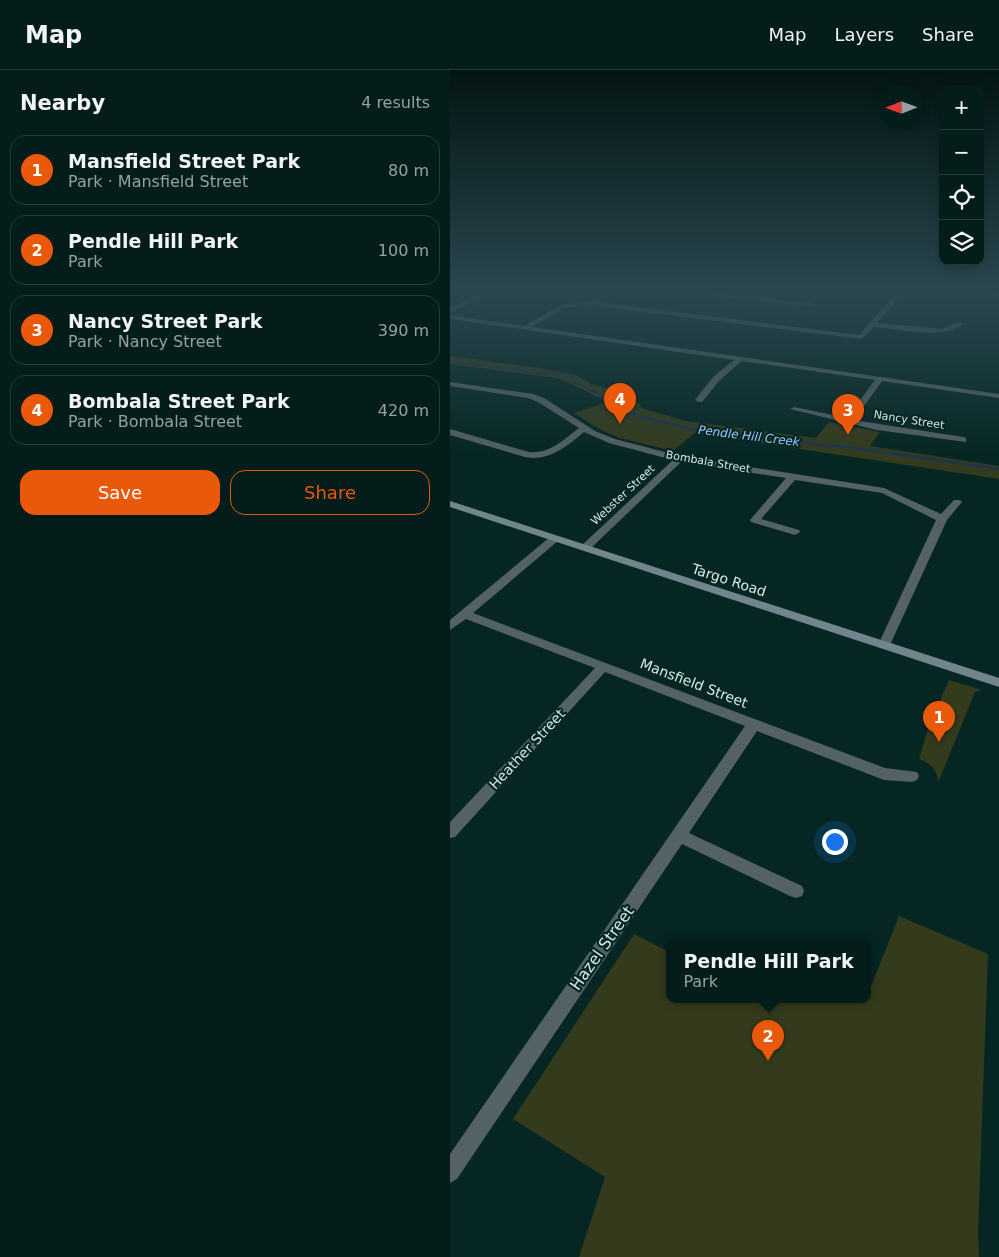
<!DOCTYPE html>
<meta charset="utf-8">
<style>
body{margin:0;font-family:"DejaVu Sans",sans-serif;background:#122927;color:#f1f3f6}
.controls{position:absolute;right:15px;top:15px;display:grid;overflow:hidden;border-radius:10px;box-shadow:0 2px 12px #0003}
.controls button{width:45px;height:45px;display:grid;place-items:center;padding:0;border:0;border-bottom:1px solid #253a39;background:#041c1a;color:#f1f3f6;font:25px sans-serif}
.compass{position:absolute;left:429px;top:15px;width:45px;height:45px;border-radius:50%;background:#041c1a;box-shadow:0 2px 12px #0003;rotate:269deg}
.you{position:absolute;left:384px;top:771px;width:18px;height:18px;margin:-12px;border:4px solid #fff;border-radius:50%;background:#1a73e8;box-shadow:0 0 0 8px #1a73e833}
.badge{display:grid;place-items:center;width:32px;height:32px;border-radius:50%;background:#ea580c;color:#fff;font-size:16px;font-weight:700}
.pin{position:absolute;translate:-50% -41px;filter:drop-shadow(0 1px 2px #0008)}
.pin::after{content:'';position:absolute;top:26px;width:18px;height:15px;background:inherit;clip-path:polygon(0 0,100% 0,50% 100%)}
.popup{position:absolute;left:216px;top:868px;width:205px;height:65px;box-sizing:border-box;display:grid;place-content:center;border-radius:10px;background:#041c1a;filter:drop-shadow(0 1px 4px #0005);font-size:16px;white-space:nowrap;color:#97a1a2}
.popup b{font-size:19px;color:#f1f3f6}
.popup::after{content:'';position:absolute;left:50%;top:100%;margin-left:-10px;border:10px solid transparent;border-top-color:#041c1a}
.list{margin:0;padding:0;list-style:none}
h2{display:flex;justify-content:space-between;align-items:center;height:65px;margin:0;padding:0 20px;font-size:21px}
h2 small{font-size:16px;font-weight:400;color:#97a1a2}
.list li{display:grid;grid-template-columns:32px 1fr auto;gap:15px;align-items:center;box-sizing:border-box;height:70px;margin:0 10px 10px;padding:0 10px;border:1px solid #253a39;border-radius:15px}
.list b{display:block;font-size:19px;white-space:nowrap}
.list p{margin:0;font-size:16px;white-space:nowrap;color:#97a1a2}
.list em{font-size:16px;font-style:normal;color:#97a1a2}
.actions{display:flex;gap:10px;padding:15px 20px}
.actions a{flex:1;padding:11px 0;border:1px solid #ea580c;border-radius:15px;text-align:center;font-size:18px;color:#ea580c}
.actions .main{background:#ea580c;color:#fff}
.icon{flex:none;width:28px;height:28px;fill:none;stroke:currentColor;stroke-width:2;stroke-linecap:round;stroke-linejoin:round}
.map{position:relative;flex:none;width:549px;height:1187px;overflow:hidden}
header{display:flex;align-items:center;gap:30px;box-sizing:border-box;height:70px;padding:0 25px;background:#041c1a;border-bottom:1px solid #253a39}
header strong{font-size:24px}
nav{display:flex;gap:28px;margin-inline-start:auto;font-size:18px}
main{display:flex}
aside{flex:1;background:#041c1a}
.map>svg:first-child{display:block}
</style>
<header>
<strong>Map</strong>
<nav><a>Map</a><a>Layers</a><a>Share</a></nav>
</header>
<main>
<aside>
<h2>Nearby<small>4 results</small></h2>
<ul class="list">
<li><span class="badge">1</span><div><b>Mansfield Street Park</b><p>Park · Mansfield Street</p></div><em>80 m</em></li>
<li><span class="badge">2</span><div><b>Pendle Hill Park</b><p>Park</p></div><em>100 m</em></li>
<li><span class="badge">3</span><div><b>Nancy Street Park</b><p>Park · Nancy Street</p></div><em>390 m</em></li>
<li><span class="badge">4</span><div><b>Bombala Street Park</b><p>Park · Bombala Street</p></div><em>420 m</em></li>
</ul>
<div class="actions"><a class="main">Save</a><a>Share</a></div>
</aside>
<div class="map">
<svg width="549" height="1187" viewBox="0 0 549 1187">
<rect width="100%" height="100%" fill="#052623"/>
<path fill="#343b1c" d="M0,286L91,298L128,306L142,314L160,319L190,334L189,336L194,339L236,351L366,368L379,352L430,362L420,376L549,396V409L245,363L223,381L170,368L151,360L124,343L157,332L118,312L106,308L0,294Z
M499,610L532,620L525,622L488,713C488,700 480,693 469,689L479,655Z
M449,846L538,884L528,1163L529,1187H129L155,1107L63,1049L184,864L219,882V930H398L414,934Z"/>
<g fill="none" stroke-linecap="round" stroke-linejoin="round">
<path stroke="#1d3451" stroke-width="2" d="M0,291L117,307L162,332"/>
<path stroke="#1d3451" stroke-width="2.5" d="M160,331L187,346L265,364L397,377L549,399"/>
<path fill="#546165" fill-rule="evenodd" d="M32,223H40L0,243V238Z
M240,223H263L361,233L364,235L361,237Z
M447,223H454L427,253L492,259L510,252L513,254C495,270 447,259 424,257L411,269L138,235L115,238L82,257L549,324V328L432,311L404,350L513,367L516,368V372L427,360L340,339L344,337L397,348L425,310L292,291L269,311L252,332H249L245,330L263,307L284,290L0,249V245L74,256L111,235L138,231L409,265Z
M0,312L83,324L94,328L145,361L165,369L230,386L434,418L491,444L504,430H510L512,432L497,450L440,575L434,579L428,575L486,450L432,423L345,410L311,449L349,460L350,462L345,465L301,452L300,450L336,408L231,392L139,480H131L130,478L131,476L223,390L159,373L134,362C117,376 99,392 75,387L0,365V359L79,382C100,384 113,370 129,358L88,332L78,328L0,316Z
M104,466L108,467L109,469L108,471L23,543L435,698L467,702L469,706L467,710L462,712L434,710L307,661L239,763L352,816L354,821L352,826L346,828L340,826L232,774L7,1109L0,1113V1084L295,656L155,602L5,767L0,768V752L145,598L16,549L0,560V550L100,467Z"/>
<path fill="#71858c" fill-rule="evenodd" d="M540,223H549V226L541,224Z
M0,431L549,608V617L0,437Z"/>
</g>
<linearGradient id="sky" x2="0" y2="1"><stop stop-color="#031513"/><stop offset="0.57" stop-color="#2a4750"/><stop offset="1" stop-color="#2a4750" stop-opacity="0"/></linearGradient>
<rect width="549" height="389" fill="url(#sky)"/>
<g text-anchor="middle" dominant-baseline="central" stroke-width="4.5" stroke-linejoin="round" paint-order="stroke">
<g font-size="11" fill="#d6e7e5" stroke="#052623">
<text transform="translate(459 350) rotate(9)">Nancy Street</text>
<text transform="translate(258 392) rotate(10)">Bombala Street</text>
<text transform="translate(173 425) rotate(-43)">Webster Street</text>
</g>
<g font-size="12" font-style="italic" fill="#9ec8ff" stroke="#052623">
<text transform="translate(299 366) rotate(7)">Pendle Hill Creek</text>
</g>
<g font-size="14" fill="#d6e7e5" stroke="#052623">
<text transform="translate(279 510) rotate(18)">Targo Road</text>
<text transform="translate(244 613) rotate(21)">Mansfield Street</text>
<text transform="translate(77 679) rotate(-47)">Heather Street</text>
</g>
<g font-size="16" fill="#d6e7e5" stroke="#052623">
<text transform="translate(152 878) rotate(-55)">Hazel Street</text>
</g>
</g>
</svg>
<div class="controls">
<button>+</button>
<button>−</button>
<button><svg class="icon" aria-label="locate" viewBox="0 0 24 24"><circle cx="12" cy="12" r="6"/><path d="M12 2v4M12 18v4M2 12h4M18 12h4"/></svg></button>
<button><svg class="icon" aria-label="layers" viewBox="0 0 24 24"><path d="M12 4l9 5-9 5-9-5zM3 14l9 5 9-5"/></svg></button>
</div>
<svg class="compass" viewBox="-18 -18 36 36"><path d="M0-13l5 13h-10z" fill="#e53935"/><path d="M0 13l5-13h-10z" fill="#97a1a2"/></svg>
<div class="you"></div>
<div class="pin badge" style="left:489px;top:672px">1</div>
<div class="pin badge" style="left:318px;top:991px">2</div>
<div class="popup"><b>Pendle Hill Park</b>Park</div>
<div class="pin badge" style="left:398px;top:365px">3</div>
<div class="pin badge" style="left:170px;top:354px">4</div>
</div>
</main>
